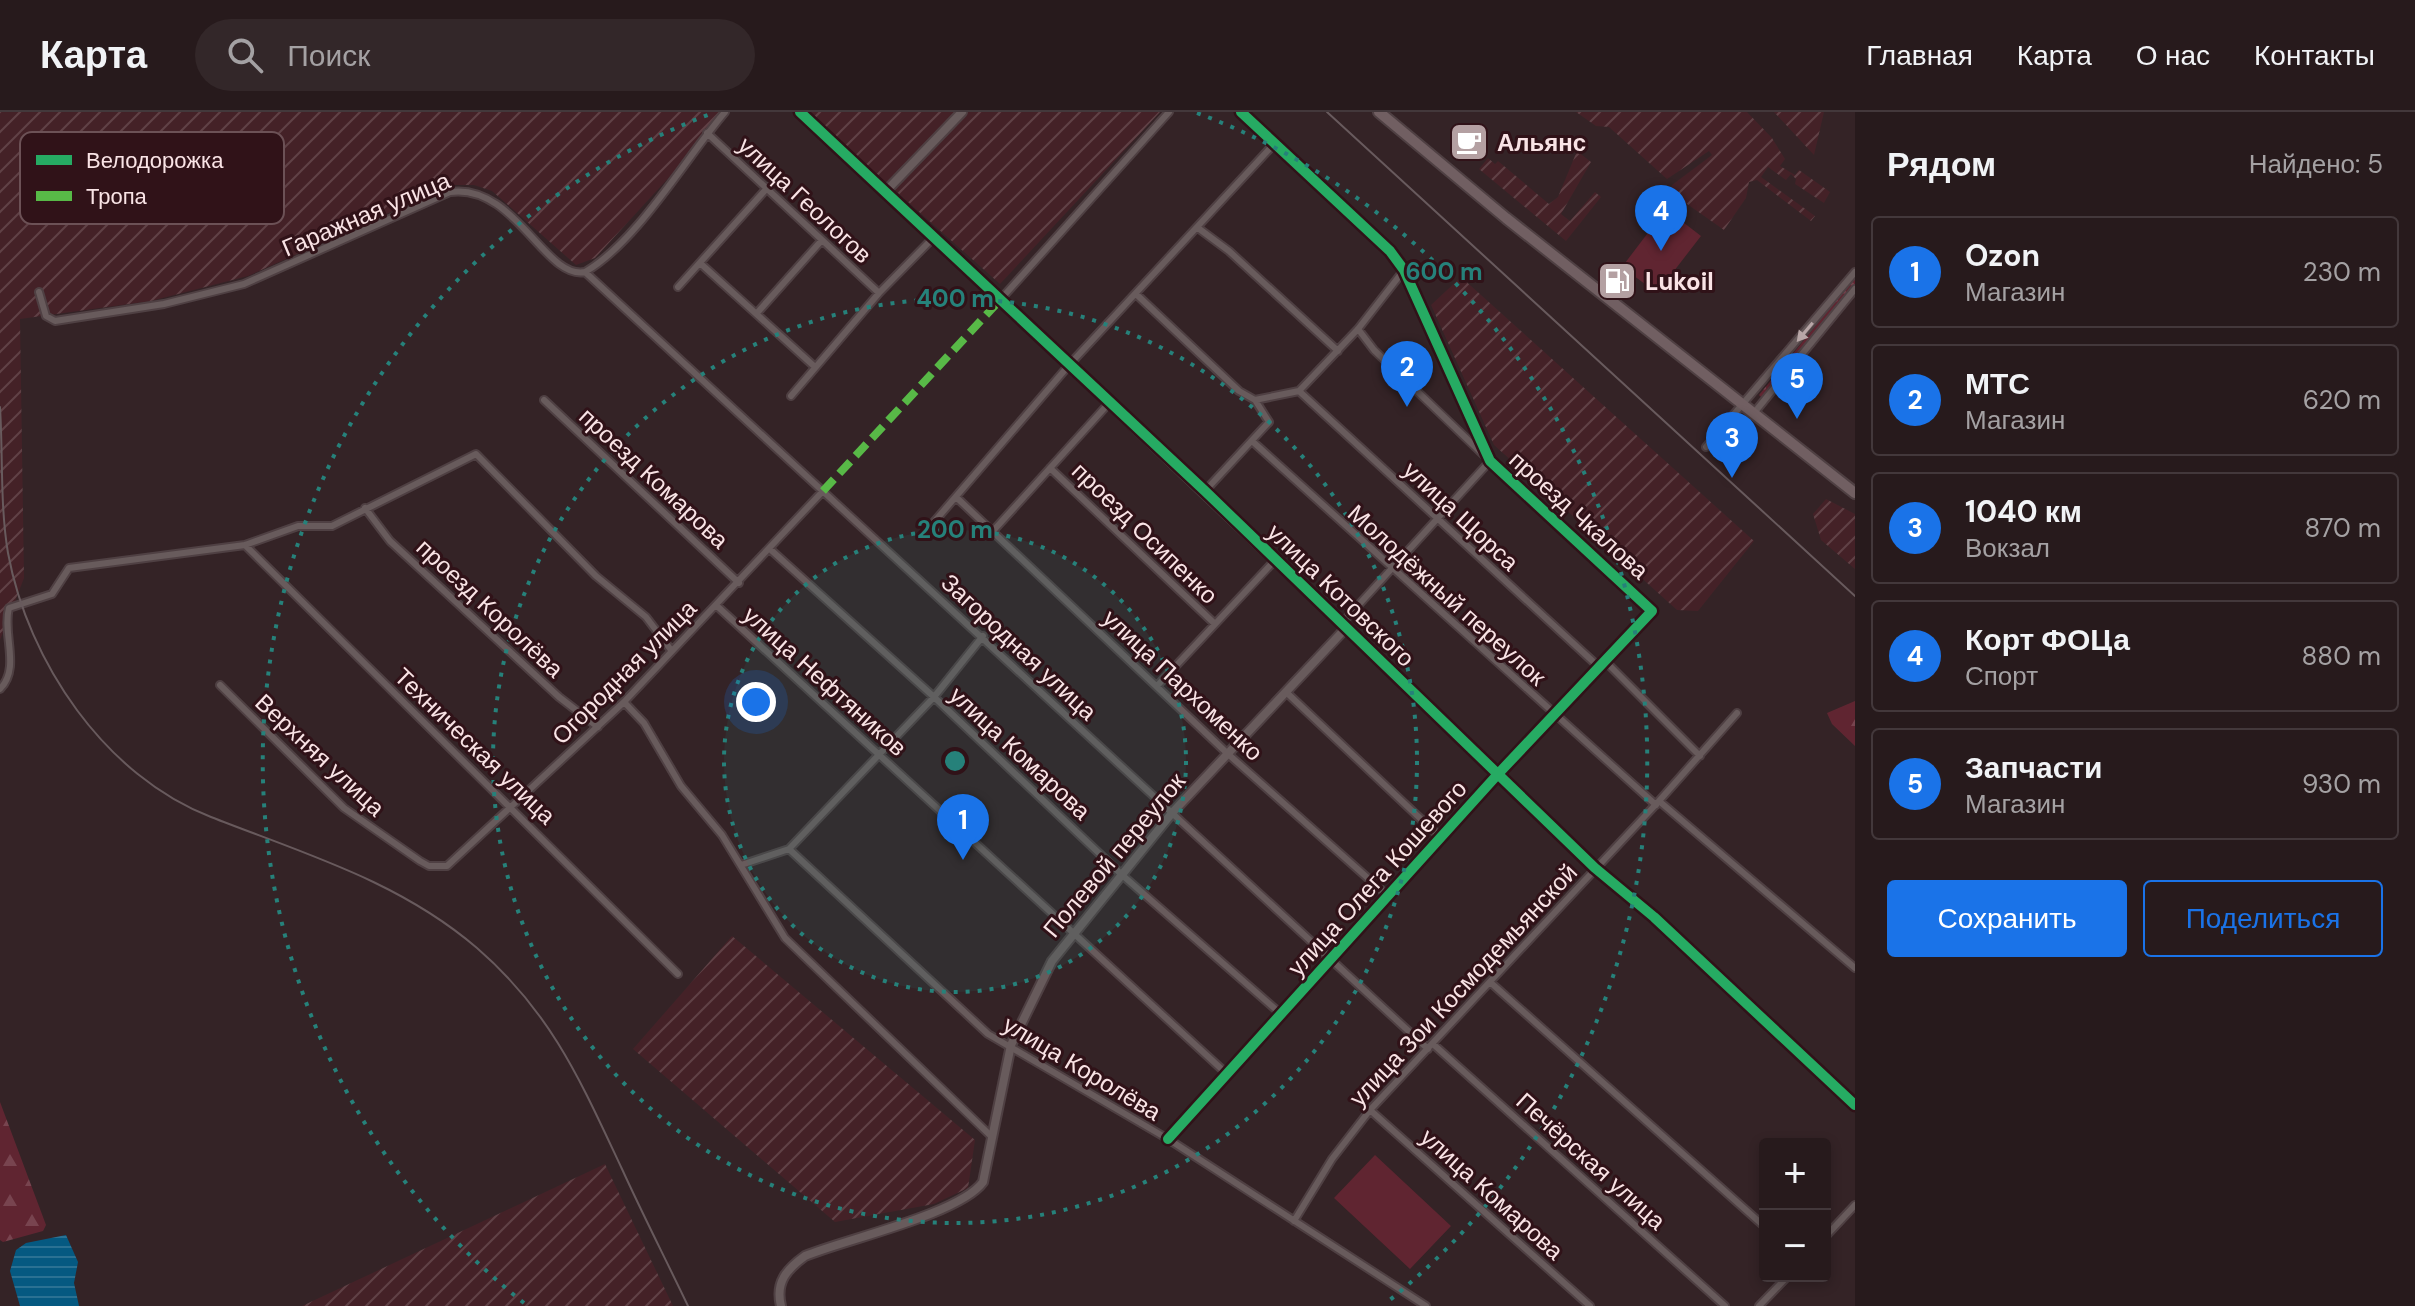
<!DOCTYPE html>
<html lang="ru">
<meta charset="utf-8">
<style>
body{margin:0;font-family:"DM Sans",sans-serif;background:#332729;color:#f1f3f6}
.controls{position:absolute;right:24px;bottom:24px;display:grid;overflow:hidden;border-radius:8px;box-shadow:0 4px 12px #0003}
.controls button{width:72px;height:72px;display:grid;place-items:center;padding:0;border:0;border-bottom:2px solid #43383b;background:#271a1c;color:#f1f3f6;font:40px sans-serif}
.you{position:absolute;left:756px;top:590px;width:28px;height:28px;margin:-20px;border:6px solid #fff;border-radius:50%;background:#1a73e8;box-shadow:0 0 0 12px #1a73e833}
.badge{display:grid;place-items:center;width:52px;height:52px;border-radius:50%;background:#1a73e8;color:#fff;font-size:26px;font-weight:700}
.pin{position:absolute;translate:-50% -66px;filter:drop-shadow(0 2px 4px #0008)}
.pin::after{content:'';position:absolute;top:42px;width:28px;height:24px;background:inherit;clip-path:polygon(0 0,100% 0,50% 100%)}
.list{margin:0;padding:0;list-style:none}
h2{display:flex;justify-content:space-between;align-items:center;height:104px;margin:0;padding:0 32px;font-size:34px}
h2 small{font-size:26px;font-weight:400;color:#a4a1a3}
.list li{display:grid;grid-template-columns:52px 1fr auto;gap:24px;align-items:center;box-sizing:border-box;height:112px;margin:0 16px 16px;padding:0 16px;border:2px solid #43383b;border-radius:8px}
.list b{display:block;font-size:30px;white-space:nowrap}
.list p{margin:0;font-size:26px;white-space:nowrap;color:#a4a1a3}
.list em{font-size:26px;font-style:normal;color:#a4a1a3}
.actions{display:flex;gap:16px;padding:24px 32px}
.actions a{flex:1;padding:18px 0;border:2px solid #1a73e8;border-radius:8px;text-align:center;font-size:28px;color:#1a73e8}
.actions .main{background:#1a73e8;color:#fff}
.icon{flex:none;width:44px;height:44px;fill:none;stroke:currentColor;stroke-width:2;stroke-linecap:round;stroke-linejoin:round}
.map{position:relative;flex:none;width:1855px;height:1194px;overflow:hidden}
header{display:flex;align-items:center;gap:48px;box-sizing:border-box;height:112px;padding:0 40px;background:#271a1c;border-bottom:2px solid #43383b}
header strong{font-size:38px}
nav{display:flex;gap:44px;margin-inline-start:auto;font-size:28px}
.search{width:560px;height:72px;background:#332729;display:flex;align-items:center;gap:20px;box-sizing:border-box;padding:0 28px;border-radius:44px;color:#a4a1a3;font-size:30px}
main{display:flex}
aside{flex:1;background:#271a1c}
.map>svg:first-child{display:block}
</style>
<header>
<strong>Карта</strong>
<div class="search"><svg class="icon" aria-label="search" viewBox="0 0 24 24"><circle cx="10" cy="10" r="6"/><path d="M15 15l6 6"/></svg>Поиск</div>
<nav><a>Главная</a><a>Карта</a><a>О нас</a><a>Контакты</a></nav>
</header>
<main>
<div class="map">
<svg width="1855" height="1194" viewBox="0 0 1855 1194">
<defs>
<pattern id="industrial-furrows" width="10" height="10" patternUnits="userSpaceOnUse" patternTransform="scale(2)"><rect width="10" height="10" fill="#442127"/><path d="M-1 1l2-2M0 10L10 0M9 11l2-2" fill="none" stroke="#604146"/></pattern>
<pattern id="grass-dots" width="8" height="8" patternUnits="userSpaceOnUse" patternTransform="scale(2)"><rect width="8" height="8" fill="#602531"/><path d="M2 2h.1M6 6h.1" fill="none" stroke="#78444f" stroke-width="1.8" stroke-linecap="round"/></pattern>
<pattern id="forest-firs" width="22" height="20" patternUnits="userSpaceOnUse" patternTransform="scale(2)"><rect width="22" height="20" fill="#602531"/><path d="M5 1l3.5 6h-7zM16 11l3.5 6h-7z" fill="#78444f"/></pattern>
<pattern id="water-rules" width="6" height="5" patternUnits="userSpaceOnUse" patternTransform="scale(2)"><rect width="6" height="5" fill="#055981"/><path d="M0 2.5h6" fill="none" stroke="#2a7193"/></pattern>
</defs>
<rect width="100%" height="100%" fill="#342326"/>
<path fill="url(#industrial-furrows)" d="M0,0H729L595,146L576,153L492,79L474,73H451L248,164L151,189L20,207L24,466L0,528Z
M807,0H1160L1000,172Z
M1576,0H1747L1772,26L1785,47L1780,54L1795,63L1799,58L1830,80L1824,91L1795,72L1796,67L1791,62L1786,68L1768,55L1761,65L1815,104L1811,109L1757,68L1749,70L1746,86L1724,118L1670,80L1672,73L1712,43L1709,39L1667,67L1609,15L1596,14Z
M1774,0H1824L1814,43Z
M1577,39L1591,50L1561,102L1570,109L1595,80L1601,85L1566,129L1479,57L1488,46L1495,52L1498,49L1549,92L1558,85Z
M1461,165L1754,429L1698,499L1677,498L1494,333L1431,193Z
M1826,387L1855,402V457L1821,428L1813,402Z
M732,824L975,1028L968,1076L934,1092L835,1110L633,937Z
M605,1052L673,1194H302Z"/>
<path fill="url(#grass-dots)" d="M1855,166V174L1761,285L1759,283Z"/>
<path fill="url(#forest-firs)" d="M1855,589V634L1832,612L1827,601Z
M0,990L46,1113L43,1119L3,1130L0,1128Z"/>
<path fill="#602531" d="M1666,97L1701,124L1657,181L1622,155Z
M1375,1043L1451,1114L1410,1157L1334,1086Z"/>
<path fill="url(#water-rules)" d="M66,1123L78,1150L74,1171L79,1194H20L10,1159L16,1138L26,1131Z"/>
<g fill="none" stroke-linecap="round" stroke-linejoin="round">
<g stroke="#4f4043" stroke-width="10">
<path id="minor" d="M800,0L886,79
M707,21L879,181
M1198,116L1229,139L1338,239
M700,151L815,255
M585,160L1428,937
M678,175L768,75
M39,180L46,204L55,209L164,192L244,172L450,80C515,71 545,168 585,160C637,130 685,47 725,0
M1136,182L1239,279L1255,288
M1000,188L1169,0
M757,201L822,128
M1299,279L1599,555
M791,284L879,181L934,125
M544,288L739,471
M1754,301L1855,177
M1252,329L1656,693
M1706,335L1855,160
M1050,356L1215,512
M1205,379L1269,310L1255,288L1299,279L1358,217L1404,158
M956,385L1228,642L1388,784
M365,396L390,429L559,585L598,615
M934,410L1070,252L1274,32
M993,419L1110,290
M245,433L678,862
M771,438L934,585L1121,762L1281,902
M717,494L1227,962
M1342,511L1490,349L1374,238L1358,217
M1346,516L1595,756L1654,805L1855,993
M1605,549L1700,644
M220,573L344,696L420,749L429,754H447L624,590L823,379
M1157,574L1276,447
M0,577C21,556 2,522 9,496L52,482L69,456L245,433L298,414H332L476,342L596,464L646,505L671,538
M1286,580L1441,726
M624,590L644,611L681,674L722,723L785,826L992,1025
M1659,689L1855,856
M789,737L988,922L1168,1027L1426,1194
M741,753L789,737L934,585L983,524
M1490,870L1765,1115
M1433,932L1725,1194
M1370,998L1590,1194
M1168,1027L1498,662L1652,499L1490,349L1404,158L1390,139L1241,0
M1294,1109L1332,1047L1370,998L1659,689L1737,601
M1825,1125L1855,1093
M1759,1194L1788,1164"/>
</g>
<g stroke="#4f4043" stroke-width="12">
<path id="tertiary" d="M781,1194C775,1170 787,1157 805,1144C846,1127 960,1102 983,1070L1011,933L1052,849L1172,701L1346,516L886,79L962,0"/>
</g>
<g stroke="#4f4043" stroke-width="14">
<path id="primary" d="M1379,0L1506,106L1855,381"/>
</g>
<use href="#minor" stroke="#685b5c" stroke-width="6"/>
<use href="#tertiary" stroke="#685b5c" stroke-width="8"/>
<use href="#primary" stroke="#715f62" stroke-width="10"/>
<path stroke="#685a5d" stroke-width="2" d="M1327,0L1855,484
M0,295C3,343 0,394 8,441C28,550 105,664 211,705C305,742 399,769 477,836C552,901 581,970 622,1057C643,1103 666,1148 688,1194"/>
<path stroke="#58b947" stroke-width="8" stroke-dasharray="16 8" stroke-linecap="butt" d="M823,379L1000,188"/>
<g stroke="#301218" stroke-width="15">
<path id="cycleway" d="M800,0L1205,379L1595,756L1654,805L1855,993
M1168,1027L1498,662L1652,499L1490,349L1404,158L1390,139L1241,0"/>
</g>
<use href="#cycleway" stroke="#26ab63" stroke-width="10"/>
</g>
<defs><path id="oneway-solid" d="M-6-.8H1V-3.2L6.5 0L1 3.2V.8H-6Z" transform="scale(2)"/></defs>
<use fill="#b8a6a7" href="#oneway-solid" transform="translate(1805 220) rotate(130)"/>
<circle cx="955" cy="649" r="231" fill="#26817a" fill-opacity=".12"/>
<g fill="none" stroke="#26817a" stroke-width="4" stroke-dasharray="4 8">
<circle cx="955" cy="649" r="231"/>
<circle cx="955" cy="649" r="462"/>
<path d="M524 1191A692 692 0 0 1 713 1M1197 1A692 692 0 0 1 1386 1191"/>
</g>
<defs>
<g id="cafe-square" transform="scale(2)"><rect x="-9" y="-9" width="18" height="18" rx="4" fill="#b4a0a2" stroke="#301218"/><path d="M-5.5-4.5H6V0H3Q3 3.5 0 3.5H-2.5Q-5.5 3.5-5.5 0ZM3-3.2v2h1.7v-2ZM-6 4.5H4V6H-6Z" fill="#fff"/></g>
<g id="fuel-square" transform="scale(2)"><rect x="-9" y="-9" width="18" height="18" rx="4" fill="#b4a0a2" stroke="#301218"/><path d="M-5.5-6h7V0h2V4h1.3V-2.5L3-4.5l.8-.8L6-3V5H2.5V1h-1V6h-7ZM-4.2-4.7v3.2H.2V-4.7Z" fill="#fff"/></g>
</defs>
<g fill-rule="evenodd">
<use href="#cafe-square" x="1469" y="30"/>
<use href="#fuel-square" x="1617" y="169"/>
</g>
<g text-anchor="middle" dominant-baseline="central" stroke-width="6" stroke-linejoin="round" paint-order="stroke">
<g font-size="24" font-weight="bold" fill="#f9e3e5" stroke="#301218" text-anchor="start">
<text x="1497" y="30">Альянс</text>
<text x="1645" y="169">Lukoil</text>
</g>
<g font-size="24" fill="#f9e3e5" stroke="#301218">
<text transform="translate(805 88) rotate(43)">улица Геологов</text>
<text transform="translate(366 102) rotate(-23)">Гаражная улица</text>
<text transform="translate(654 366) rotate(43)">проезд Комарова</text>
<text transform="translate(1579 403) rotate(42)">проезд Чкалова</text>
<text transform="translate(1461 404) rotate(43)">улица Щорса</text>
<text transform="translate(1145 421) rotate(44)">проезд Осипенко</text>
<text transform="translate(1341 483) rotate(44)">улица Котовского</text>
<text transform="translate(1447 483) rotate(42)">Молодёжный переулок</text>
<text transform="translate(490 496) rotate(43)">проезд Королёва</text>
<text transform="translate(1019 535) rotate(43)">Загородная улица</text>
<text transform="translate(624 560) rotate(-45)">Огородная улица</text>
<text transform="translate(825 569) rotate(42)">улица Нефтяников</text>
<text transform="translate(1183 573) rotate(43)">улица Пархоменко</text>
<text transform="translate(475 634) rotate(44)">Техническая улица</text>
<text transform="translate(1020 641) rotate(43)">улица Комарова</text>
<text transform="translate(320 643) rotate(43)">Верхняя улица</text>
<text transform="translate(1114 743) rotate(-50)">Полевой переулок</text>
<text transform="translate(1377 766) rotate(-48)">улица Олега Кошевого</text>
<text transform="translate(1463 873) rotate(-47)">улица Зои Космодемьянской</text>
<text transform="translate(1082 956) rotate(31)">улица Королёва</text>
<text transform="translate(1591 1049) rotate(42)">Печёрская улица</text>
<text transform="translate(1492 1082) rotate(42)">улица Комарова</text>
</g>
</g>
<rect x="20" y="20" width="264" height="92" rx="12" fill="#301218" stroke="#6c5156" stroke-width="2"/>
<rect x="36" y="43" width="36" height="10" fill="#26ab63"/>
<rect x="36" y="79" width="36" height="10" fill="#58b947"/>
<g font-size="22" fill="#f9e3e5">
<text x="86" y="56">Велодорожка</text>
<text x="86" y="92">Тропа</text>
</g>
<circle cx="955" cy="649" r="12" fill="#26817a" stroke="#301218" stroke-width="4"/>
<g font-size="24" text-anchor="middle" font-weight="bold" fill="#26817a" stroke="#301218" stroke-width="6" stroke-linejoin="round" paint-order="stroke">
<text x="1444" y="168">600 m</text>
<text x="955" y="195">400 m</text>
<text x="955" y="426">200 m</text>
</g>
</svg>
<div class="controls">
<button>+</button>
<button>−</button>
</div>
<div class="you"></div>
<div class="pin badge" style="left:963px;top:748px">1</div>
<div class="pin badge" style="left:1407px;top:295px">2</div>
<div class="pin badge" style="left:1732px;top:366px">3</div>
<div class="pin badge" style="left:1661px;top:139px">4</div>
<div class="pin badge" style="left:1797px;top:307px">5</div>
</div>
<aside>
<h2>Рядом<small>Найдено: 5</small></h2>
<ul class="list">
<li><span class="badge">1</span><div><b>Ozon</b><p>Магазин</p></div><em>230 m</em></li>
<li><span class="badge">2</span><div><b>МТС</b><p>Магазин</p></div><em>620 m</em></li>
<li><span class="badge">3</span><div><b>1040 км</b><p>Вокзал</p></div><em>870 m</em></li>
<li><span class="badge">4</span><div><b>Корт ФОЦа</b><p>Спорт</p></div><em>880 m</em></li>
<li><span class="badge">5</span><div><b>Запчасти</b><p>Магазин</p></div><em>930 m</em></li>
</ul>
<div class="actions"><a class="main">Сохранить</a><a>Поделиться</a></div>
</aside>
</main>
